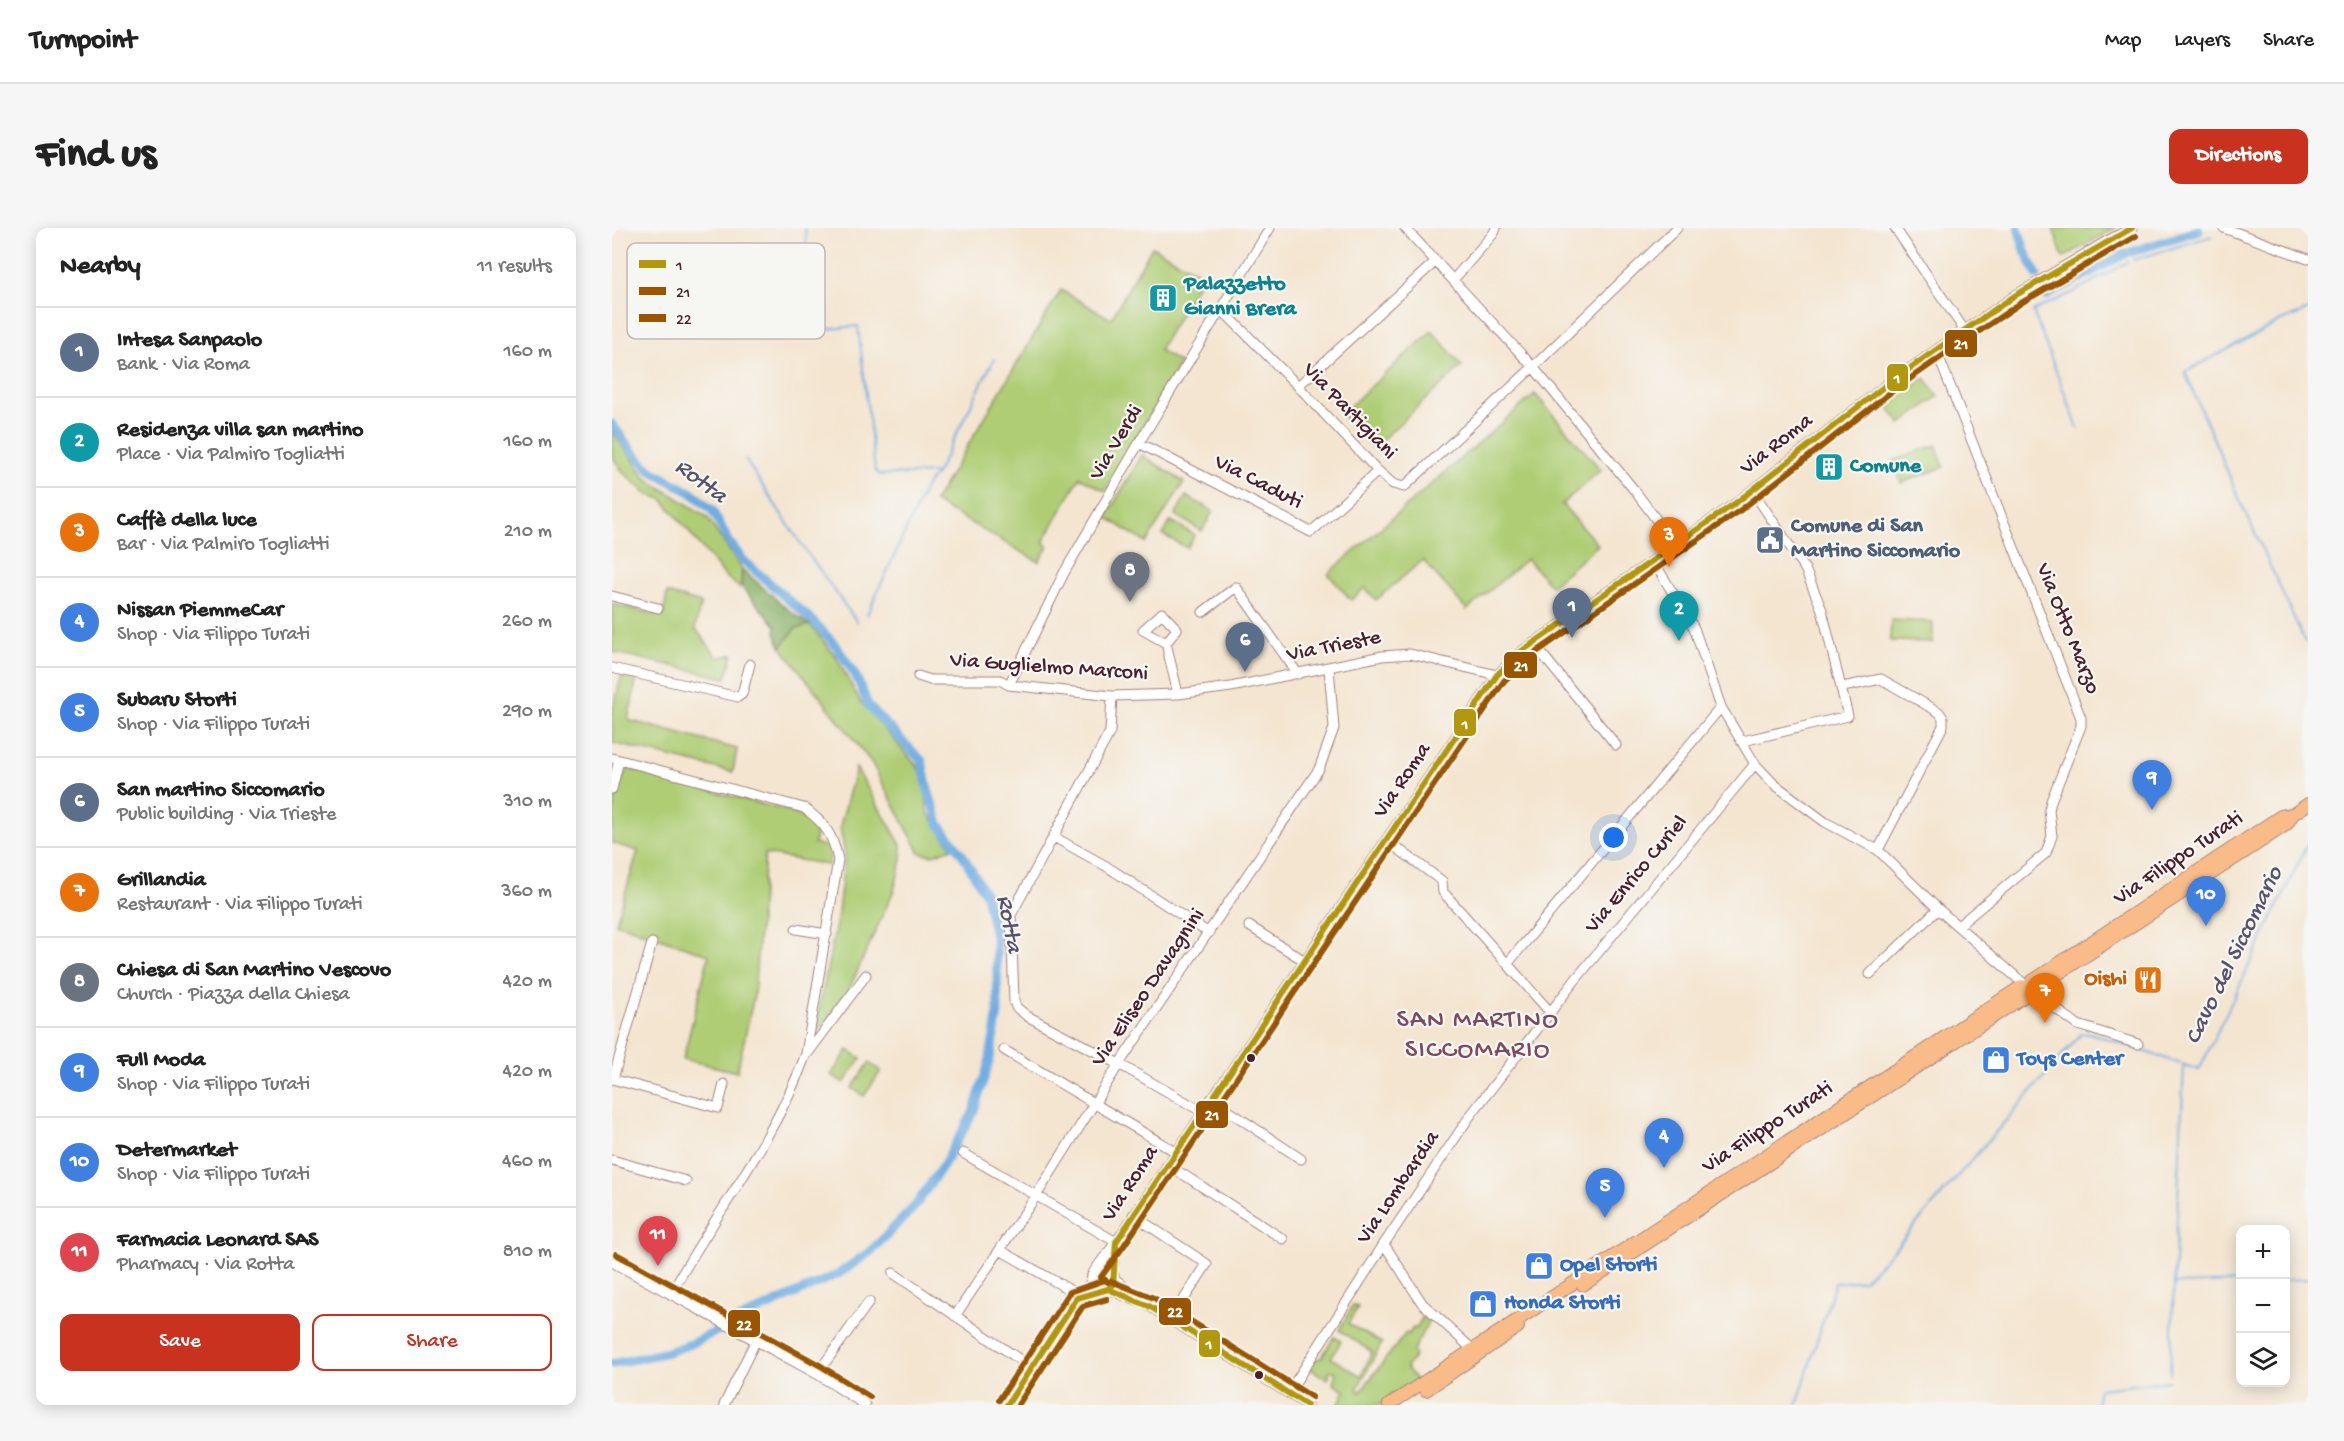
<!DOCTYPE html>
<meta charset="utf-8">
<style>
body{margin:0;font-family:"Gochi Hand",sans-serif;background:#f6f6f6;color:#222}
.controls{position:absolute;right:18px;bottom:18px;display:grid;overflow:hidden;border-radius:12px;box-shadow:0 3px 15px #0003}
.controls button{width:54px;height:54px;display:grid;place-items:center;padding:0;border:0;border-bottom:2px solid #e0e0e0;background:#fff;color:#222;font:30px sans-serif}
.you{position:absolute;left:1002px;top:610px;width:21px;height:21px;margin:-15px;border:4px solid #fff;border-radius:50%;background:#1a73e8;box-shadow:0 0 0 9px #1a73e833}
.badge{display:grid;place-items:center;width:39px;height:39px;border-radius:50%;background:#c8321e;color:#fff;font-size:20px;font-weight:700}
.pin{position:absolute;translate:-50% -50px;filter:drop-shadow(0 2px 3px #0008)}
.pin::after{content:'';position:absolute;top:32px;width:21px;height:18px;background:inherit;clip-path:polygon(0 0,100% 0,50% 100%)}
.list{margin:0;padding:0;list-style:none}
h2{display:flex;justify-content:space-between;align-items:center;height:78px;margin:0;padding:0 24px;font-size:26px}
h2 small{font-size:20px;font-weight:400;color:#767676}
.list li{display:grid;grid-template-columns:39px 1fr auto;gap:18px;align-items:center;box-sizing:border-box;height:90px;padding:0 24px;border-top:2px solid #e0e0e0}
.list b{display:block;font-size:22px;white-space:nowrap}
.list p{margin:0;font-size:20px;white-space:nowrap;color:#767676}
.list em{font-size:20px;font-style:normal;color:#767676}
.actions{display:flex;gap:12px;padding:18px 24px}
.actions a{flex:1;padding:14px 0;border:2px solid #c8321e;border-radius:12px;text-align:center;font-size:21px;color:#c8321e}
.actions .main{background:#c8321e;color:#fff}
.icon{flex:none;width:33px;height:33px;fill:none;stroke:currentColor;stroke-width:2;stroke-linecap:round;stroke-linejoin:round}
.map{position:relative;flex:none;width:1696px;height:1177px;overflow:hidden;border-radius:12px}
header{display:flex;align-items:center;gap:36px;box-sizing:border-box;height:84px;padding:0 30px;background:#fff;border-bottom:2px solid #e0e0e0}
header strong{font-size:28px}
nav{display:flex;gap:33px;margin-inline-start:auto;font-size:21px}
.intro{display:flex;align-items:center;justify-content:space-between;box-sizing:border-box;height:144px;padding:0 36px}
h1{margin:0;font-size:42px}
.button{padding:15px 27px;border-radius:12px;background:#c8321e;color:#fff;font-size:21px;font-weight:700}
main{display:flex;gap:36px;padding:0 36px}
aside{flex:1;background:#fff;border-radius:12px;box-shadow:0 3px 15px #0003}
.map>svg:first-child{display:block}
</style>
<header>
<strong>Turnpoint</strong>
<nav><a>Map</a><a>Layers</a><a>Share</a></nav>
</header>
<div class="intro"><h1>Find us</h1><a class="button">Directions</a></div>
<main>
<aside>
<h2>Nearby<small>11 results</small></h2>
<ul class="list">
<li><span class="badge" style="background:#5c6f8a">1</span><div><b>Intesa Sanpaolo</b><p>Bank · Via Roma</p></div><em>160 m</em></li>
<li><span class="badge" style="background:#0f9aa8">2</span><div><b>Residenza villa san martino</b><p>Place · Via Palmiro Togliatti</p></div><em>160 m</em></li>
<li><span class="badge" style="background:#e8710a">3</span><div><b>Caffè della luce</b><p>Bar · Via Palmiro Togliatti</p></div><em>210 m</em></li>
<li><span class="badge" style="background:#3f7fe0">4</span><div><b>Nissan PiemmeCar</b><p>Shop · Via Filippo Turati</p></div><em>260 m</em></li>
<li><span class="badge" style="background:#3f7fe0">5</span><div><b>Subaru Storti</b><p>Shop · Via Filippo Turati</p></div><em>290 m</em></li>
<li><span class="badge" style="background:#5c6f8a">6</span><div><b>San martino Siccomario</b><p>Public building · Via Trieste</p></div><em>310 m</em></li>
<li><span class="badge" style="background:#e8710a">7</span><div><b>Grillandia</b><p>Restaurant · Via Filippo Turati</p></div><em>360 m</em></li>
<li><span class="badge" style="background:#6b7280">8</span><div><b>Chiesa di San Martino Vescovo</b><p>Church · Piazza della Chiesa</p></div><em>420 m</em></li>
<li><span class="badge" style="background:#3f7fe0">9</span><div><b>Full Moda</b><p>Shop · Via Filippo Turati</p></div><em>420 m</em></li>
<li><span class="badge" style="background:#3f7fe0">10</span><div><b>Determarket</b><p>Shop · Via Filippo Turati</p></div><em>460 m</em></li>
<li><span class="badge" style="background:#e0444e">11</span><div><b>Farmacia Leonard SAS</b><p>Pharmacy · Via Rotta</p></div><em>810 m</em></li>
</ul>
<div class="actions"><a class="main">Save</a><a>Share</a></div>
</aside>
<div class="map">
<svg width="1696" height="1177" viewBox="0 0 1696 1177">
<rect width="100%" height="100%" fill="#f6f6f2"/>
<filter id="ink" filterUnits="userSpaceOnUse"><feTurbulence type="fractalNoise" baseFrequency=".0167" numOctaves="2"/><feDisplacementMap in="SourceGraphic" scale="12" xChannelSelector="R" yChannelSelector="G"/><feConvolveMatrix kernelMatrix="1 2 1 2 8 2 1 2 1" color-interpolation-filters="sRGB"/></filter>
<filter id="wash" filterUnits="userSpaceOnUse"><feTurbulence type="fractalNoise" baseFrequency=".008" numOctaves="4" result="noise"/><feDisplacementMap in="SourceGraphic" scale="24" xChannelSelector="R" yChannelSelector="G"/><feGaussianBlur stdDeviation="1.35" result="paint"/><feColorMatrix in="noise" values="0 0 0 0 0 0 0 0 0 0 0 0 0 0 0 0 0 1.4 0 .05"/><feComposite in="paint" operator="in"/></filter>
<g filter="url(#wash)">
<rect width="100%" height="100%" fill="#f4e5d0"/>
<path fill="#aecd75" stroke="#7c7650" stroke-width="1.5" d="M1441,0H1503L1451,30Z
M540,19L591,47L547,122L568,135L493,263L468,249L431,314L436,318L427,334L322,274L449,62L499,91Z
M820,103L850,138L761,220L729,186Z
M1313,150L1326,168L1289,196L1276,179Z
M923,166L989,242L950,276L986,317L939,358L915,331L855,382L811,332L764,372L753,360L739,372L716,346Z
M0,203L35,251L94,288L130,341L128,360L113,348L50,271L35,266L10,243L0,228Z
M1324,217L1332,239L1289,255L1281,233Z
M530,227L572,254L534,315L494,289Z
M574,268L601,283L590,303L563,287Z
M559,293L583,307L575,320L551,307Z
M55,365L89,375L83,400L106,430L121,426L114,450L0,424V376L51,388Z
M1279,392L1321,394V414L1278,413Z
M198,397L223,427L248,473L305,538L312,549L316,585L340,620L321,627L308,625L259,534L169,419L183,401Z
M11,443L26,445L16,492L125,521L121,544L0,515V484Z
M244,540L289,617L290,632L282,662L234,768L202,807L225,692L233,628L228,598Z
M16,541L180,584L198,593L205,601L202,616L218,619L217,637L153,626L142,768L125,844L71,831L97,727L4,695L26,623L0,615C0,589 1,563 16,541Z
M236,822L249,830L232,855L219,847Z
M257,835L269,843L252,868L240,860Z
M741,1077L746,1079L736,1096L770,1115L745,1161L748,1164L794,1105L797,1106L801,1100L804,1101L810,1090H815L817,1092L801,1123L803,1128L794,1139L805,1153L768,1177H726L733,1163L721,1156L724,1144L718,1142L716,1146L718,1148L715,1151L697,1140L702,1132L709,1130L722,1109L729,1113L719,1130L749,1148L760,1124L727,1102Z"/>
<path fill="#8ab066" stroke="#6a6848" stroke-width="1.5" d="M130,341L179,384L198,397L183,401L169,419L163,405L164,398L132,362L129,355Z"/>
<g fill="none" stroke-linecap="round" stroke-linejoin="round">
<path stroke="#71ade2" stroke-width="2" d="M193,0L202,98L206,102L246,98L263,242L267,247L325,245
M1521,32L1600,8
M1466,200L1421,83L1460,65L1516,34
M133,231L191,319L245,394
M255,387L315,256L325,245L382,131
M1693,414L1625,266L1573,144L1669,93L1696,82
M1674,1052L1696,1051
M1562,1056L1628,1054
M1558,1145L1572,837
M1185,1177L1223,1055L1252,1052L1280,1024L1469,806L1478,805L1587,842L1696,615
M1484,1177L1487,1161L1557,1153"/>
<path stroke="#71ade2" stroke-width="9" d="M1406,0L1413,23L1425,47
M1519,24L1587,2
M1431,64L1434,68L1513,26
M0,196L20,223L38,242L80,265L100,282L118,315L131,332L201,393L224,418L244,448L257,479L310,533L316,562L327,596L350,626L374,667L384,712L386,785L377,835L361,885L332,936L303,978L259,1023L226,1046L139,1086L81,1115L56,1124L0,1136"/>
</g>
</g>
<g filter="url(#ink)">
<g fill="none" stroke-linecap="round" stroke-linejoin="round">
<g stroke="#9f827e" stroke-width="11">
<path id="minor" d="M793,0L921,139L1023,263L1064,318
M1283,0L1353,103
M1612,0L1696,31
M842,51L882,5L884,0
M609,81L686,158L766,243L781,256L792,259L921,139L1065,0
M1324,122L1469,490V498L1439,573L1437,582L1440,608L1434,625L1346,698
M686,158L824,33
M527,215L699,304L766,243
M1042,334L1082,400L1109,479L1143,536L1162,556L1213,594L1266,622L1326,681L1411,755
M0,368L46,380
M591,384L624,359L686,446
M550,385L565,401L554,415L531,402Z
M554,415L566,466
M921,415L1004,517
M0,440L126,469L130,466L138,436
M306,448L318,452H388L397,457L500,468L566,466L619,459L770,428L798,426L885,447
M397,457L452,345L527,215L658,0
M1231,459L1269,451L1327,484L1331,490V498L1266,622
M500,468L498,504L399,687L402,773L404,779L415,788L507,836L591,884
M1131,513L1236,488L1210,382L1193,341L1140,262
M0,530L192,580C213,595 221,607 226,632L194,826C162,913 104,985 59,1065
M0,561L7,532
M442,609L494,638L597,705
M774,612L830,653L831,664L939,785
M637,698L693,733
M184,701L215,706
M896,735L1109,479
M1258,746L1326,681
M1421,764L1466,797L1526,816
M392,822L564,924
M196,825L254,747
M0,851L106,880L112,856
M1,851L40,715
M599,871L689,931
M351,925L504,1014
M0,932L74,953
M555,936L671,1011
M521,987L595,1036L559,1091
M772,1016L810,1075L859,1120
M388,1022L458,1062L465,1070
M0,1034L205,1146L253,1177
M281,1045L420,1140
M503,1051L537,1078L695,1177
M496,1061L527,1074
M492,1062L482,1057C480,1053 479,1051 480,1047C481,1043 500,1020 504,1014L885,447L910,423L1125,274L1274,157L1324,122L1404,67L1493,14L1520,0
M468,1069L496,1061L501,1057L503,1051L501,1043L504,1018
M343,1088L424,968L507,836L707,541L722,500L717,440
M205,1146L257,1074
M677,1164L772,1016L858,888L964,751L1143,536
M112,1177L144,1112
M395,1177L465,1070L480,1053"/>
</g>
<g stroke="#9f827e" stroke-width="14">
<path id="major" d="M1419,754L1669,588L1681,586L1696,576
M1423,761L1674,597L1681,586
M971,1057L1416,766
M814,1162L906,1099
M777,1177L1410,758"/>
</g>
<use href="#minor" stroke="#fff" stroke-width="9"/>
<use href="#major" stroke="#f9bc89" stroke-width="12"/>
<g stroke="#f6f6f2" stroke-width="10">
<path id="bus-1" d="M496,1061L537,1078L695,1177
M395,1177L465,1070L496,1061L501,1057L504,1014L885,447L910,423L1125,274L1274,157L1324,122L1404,67L1520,0"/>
</g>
<g stroke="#f6f6f2" stroke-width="10">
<path id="bus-2" d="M496,1054L489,1049L511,1019L892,453L916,430L1130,281L1279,164L1329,129L1409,75L1524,8
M406,1177L471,1078L495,1071"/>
</g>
<g stroke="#f6f6f2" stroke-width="10">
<path id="bus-3" d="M4,1026L209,1138L258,1169
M499,1053L542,1070L700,1169
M387,1172L458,1064L493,1052"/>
</g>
<use href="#bus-1" stroke="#b2970f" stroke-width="6"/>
<use href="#bus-2" stroke="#950" stroke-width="6"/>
<use href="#bus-3" stroke="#950" stroke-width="6"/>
</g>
</g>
<defs>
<g id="building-square" transform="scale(1.5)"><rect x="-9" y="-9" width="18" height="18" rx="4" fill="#0f9aa8" stroke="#f6f6f2"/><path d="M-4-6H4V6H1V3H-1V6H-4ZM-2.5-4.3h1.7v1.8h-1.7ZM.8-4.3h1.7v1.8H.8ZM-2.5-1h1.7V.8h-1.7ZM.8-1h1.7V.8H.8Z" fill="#fff"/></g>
<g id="civic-square" transform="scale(1.5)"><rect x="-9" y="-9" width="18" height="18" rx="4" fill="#5c6f8a" stroke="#f6f6f2"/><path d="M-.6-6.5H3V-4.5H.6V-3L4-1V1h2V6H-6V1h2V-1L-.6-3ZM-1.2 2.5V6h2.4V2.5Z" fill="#fff"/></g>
<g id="restaurant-square" transform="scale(1.5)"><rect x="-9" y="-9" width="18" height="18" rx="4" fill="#e8710a" stroke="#f6f6f2"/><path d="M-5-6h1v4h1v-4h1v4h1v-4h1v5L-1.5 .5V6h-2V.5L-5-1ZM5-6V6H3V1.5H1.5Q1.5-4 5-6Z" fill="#fff"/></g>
<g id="shop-square" transform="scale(1.5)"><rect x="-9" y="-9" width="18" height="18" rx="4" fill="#3f7fe0" stroke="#f6f6f2"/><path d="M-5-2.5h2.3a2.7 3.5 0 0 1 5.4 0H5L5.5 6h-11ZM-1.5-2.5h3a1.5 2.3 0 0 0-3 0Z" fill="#fff"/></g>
</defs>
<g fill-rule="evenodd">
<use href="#building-square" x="551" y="70"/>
<use href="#building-square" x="1217" y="239"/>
<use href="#civic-square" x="1158" y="312"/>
<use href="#restaurant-square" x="1536" y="752"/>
<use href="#shop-square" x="1384" y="832"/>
<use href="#shop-square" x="927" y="1038"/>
<use href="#shop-square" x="871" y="1076"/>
</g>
<g fill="#4a1f2b" stroke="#f6f6f2" stroke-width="2">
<circle cx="639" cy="830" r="5"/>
<circle cx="647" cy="1147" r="5"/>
</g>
<g text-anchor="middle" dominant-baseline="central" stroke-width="4.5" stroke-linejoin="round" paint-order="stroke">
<g font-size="22" font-weight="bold" fill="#0d838f" stroke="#f6f6f2" text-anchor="start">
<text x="572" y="57">Palazzetto<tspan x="572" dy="25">Gianni Brera</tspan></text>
<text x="1238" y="239">Comune</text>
</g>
<g font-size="22" fill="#4a1f2b" stroke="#f6f6f2">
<text transform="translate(737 184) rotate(46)">Via Partigiani</text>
<text transform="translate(505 215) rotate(-59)">Via Verdi</text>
<text transform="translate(1165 217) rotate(-38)">Via Roma</text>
<text transform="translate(646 255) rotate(27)">Via Caduti</text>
<text transform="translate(1455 401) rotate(68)">Via Otto Marzo</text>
<text transform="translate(722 419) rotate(-11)">Via Trieste</text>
<text transform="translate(437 440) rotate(4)">Via Guglielmo Marconi</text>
<text transform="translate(791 553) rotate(-56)">Via Roma</text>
<text transform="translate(1567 631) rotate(-34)">Via Filippo Turati</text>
<text transform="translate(1025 647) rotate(-50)">Via Enrico Curiel</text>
<text transform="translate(537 760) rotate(-56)">Via Eliseo Davagnini</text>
<text transform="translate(1156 900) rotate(-33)">Via Filippo Turati</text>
<text transform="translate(519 956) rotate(-57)">Via Roma</text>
<text transform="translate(787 960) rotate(-56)">Via Lombardia</text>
</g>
<g font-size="22" font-weight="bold" fill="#4e5e75" stroke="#f6f6f2" text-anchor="start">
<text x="1179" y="299">Comune di San<tspan x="1179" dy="25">Martino Siccomario</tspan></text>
</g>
<g font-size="22" font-weight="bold" fill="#c56008" stroke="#f6f6f2" text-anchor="end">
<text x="1515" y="752">Oishi</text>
</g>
<g font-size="22" font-weight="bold" fill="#366cbe" stroke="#f6f6f2" text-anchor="start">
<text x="1405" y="832">Toys Center</text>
<text x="948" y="1038">Opel Storti</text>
<text x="892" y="1076">Honda Storti</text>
</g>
<g font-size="24" font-style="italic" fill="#58516b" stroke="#f6f6f2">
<text transform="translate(88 254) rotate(37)">Rotta</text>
<text transform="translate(396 696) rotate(79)">Rotta</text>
<text transform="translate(1623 728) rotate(-64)">Cavo del Siccomario</text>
</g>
<g font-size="26" letter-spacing="1.5" fill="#7d4b5f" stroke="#f6f6f2">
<text x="866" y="793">SAN MARTINO<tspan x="866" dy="30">SICCOMARIO</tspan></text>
</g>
</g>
<rect x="15" y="15" width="198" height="96" rx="9" fill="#f6f6f2" stroke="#c2b6b6" stroke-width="1.5"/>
<rect x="27" y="32" width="27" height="8" fill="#b2970f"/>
<rect x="27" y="59" width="27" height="8" fill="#950"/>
<rect x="27" y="86" width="27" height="8" fill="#950"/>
<g font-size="16" fill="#4a1f2b">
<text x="64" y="42">1</text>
<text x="64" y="69">21</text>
<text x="64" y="96">22</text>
</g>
<g stroke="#f6f6f2" stroke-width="2">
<rect x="1332" y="101" width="34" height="29" rx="6" fill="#950"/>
<rect x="1274" y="135" width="23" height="29" rx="6" fill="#b2970f"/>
<rect x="891" y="423" width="35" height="28" rx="6" fill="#950"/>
<rect x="841" y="480" width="24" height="29" rx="6" fill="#b2970f"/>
<rect x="583" y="872" width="34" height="29" rx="6" fill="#950"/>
<rect x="546" y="1069" width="34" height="29" rx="6" fill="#950"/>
<rect x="115" y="1081" width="34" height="29" rx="6" fill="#950"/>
<rect x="586" y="1101" width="23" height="29" rx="6" fill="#b2970f"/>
</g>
<g font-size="16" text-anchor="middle" font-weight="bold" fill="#fff">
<text x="1349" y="121">21</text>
<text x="1285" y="155">1</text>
<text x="909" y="443">21</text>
<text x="853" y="501">1</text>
<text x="600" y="892">21</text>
<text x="563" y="1089">22</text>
<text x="132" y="1102">22</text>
<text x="597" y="1121">1</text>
</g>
</svg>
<div class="controls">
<button>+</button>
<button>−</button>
<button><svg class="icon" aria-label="layers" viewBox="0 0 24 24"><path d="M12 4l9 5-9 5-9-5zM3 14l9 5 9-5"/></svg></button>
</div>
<div class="you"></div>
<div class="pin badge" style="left:960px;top:410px;background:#5c6f8a">1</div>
<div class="pin badge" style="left:1067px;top:413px;background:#0f9aa8">2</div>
<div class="pin badge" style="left:1057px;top:339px;background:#e8710a">3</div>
<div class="pin badge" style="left:1052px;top:940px;background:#3f7fe0">4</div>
<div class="pin badge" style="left:993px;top:990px;background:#3f7fe0">5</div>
<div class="pin badge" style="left:633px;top:444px;background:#5c6f8a">6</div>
<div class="pin badge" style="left:1433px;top:795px;background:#e8710a">7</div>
<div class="pin badge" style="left:518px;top:374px;background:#6b7280">8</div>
<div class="pin badge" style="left:1540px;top:582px;background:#3f7fe0">9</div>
<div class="pin badge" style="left:1594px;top:698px;background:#3f7fe0">10</div>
<div class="pin badge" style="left:46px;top:1038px;background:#e0444e">11</div>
</div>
</main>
